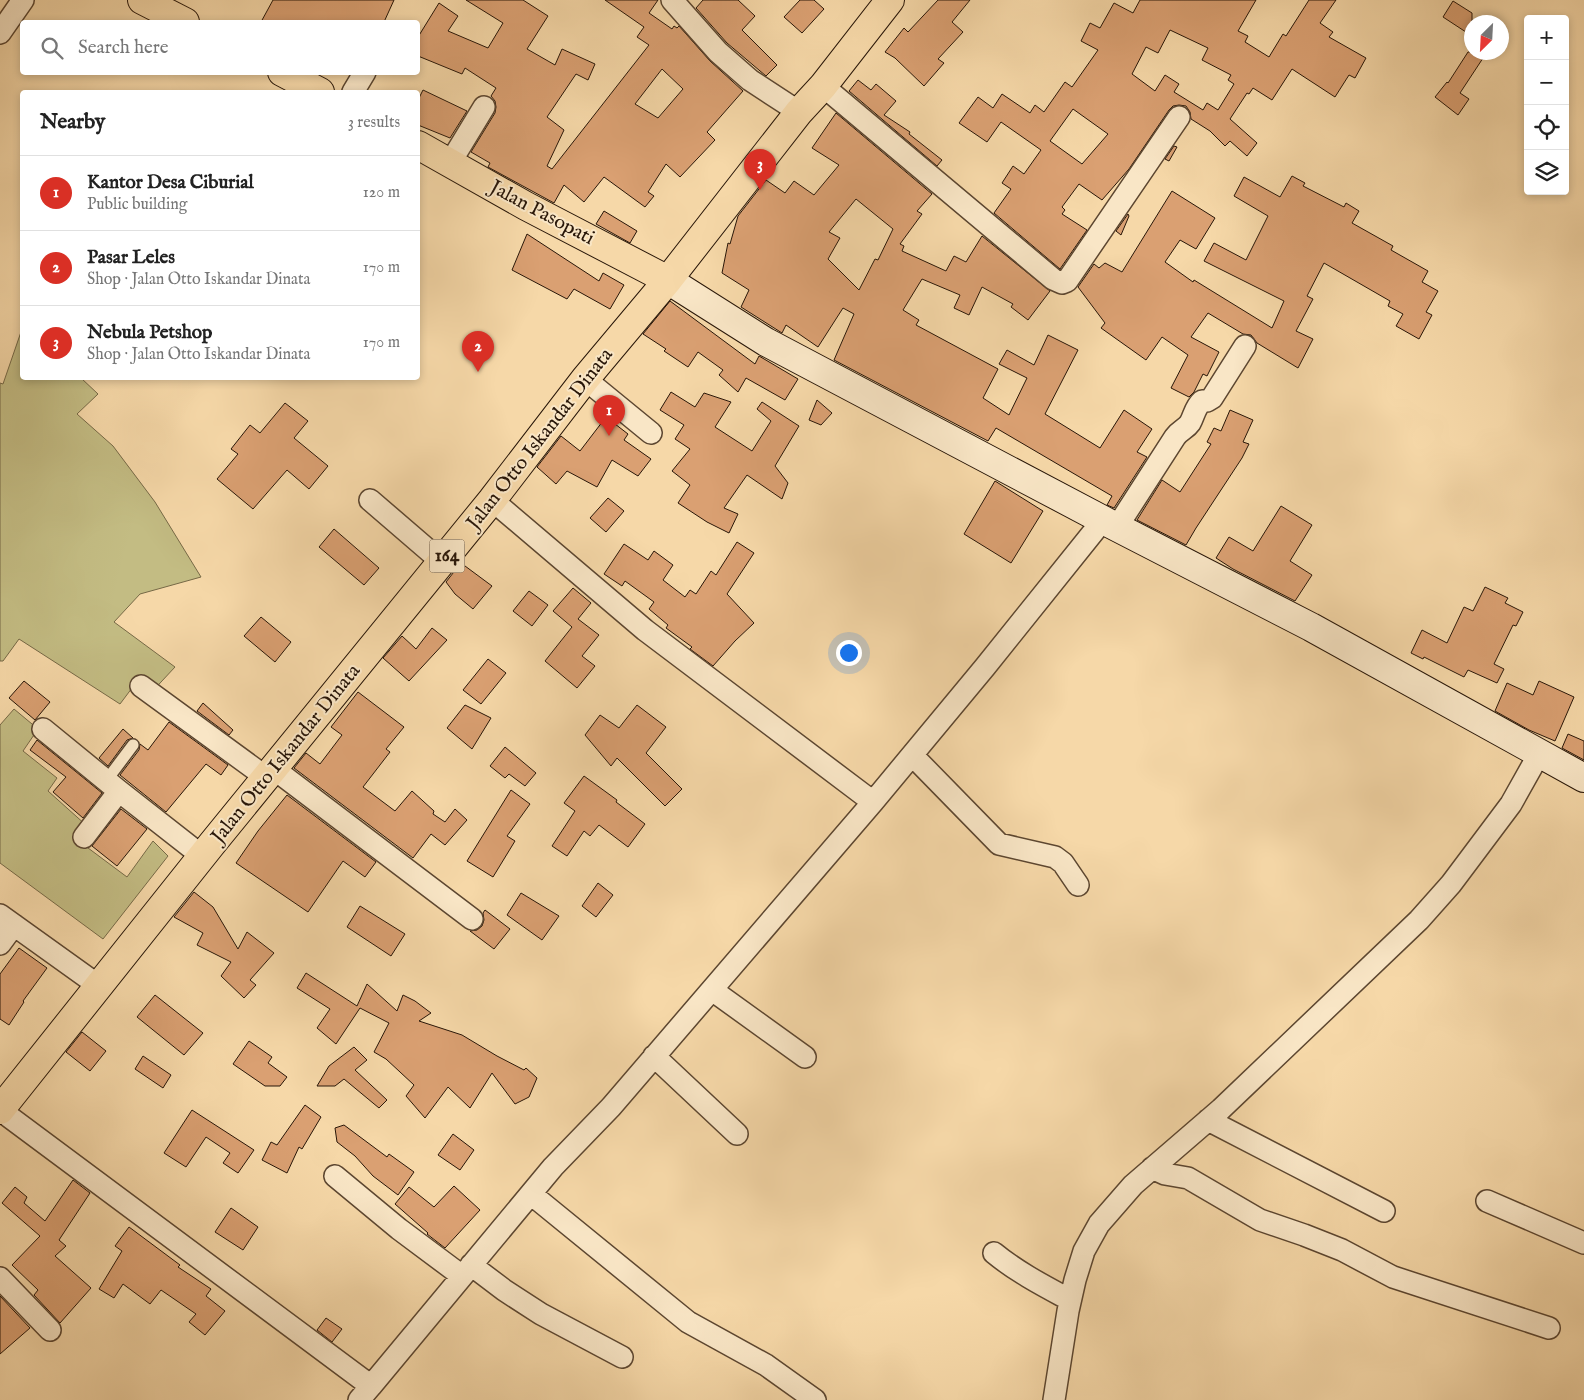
<!DOCTYPE html>
<meta charset="utf-8">
<style>
body{margin:0;font-family:"IM FELL English",serif;background:#f2f2f2;color:#222}
.controls{position:absolute;right:15px;top:15px;display:grid;overflow:hidden;border-radius:5px;box-shadow:0 2px 8px #0003}
.controls button{width:45px;height:45px;display:grid;place-items:center;padding:0;border:0;border-bottom:1px solid #e0e0e0;background:#fff;color:#222;font:25px sans-serif}
.compass{position:absolute;left:1464px;top:15px;width:45px;height:45px;border-radius:50%;background:#fff;box-shadow:0 2px 8px #0003;rotate:204deg}
.you{position:absolute;left:848px;top:652px;width:18px;height:18px;margin:-12px;border:4px solid #fff;border-radius:50%;background:#1a73e8;box-shadow:0 0 0 8px #1a73e833}
.badge{display:grid;place-items:center;width:32px;height:32px;border-radius:50%;background:#d93025;color:#fff;font-size:16px;font-weight:700}
.pin{position:absolute;translate:-50% -41px;filter:drop-shadow(0 1px 2px #0008)}
.pin::after{content:'';position:absolute;top:26px;width:18px;height:15px;background:inherit;clip-path:polygon(0 0,100% 0,50% 100%)}
.list{margin:0;padding:0;list-style:none}
h2{display:flex;justify-content:space-between;align-items:center;height:65px;margin:0;padding:0 20px;font-size:21px}
h2 small{font-size:16px;font-weight:400;color:#767676}
.list li{display:grid;grid-template-columns:32px 1fr auto;gap:15px;align-items:center;box-sizing:border-box;height:75px;padding:0 20px;border-top:1px solid #e0e0e0}
.list b{display:block;font-size:19px;white-space:nowrap}
.list p{margin:0;font-size:16px;white-space:nowrap;color:#767676}
.list em{font-size:16px;font-style:normal;color:#767676}
.icon{flex:none;width:28px;height:28px;fill:none;stroke:currentColor;stroke-width:2;stroke-linecap:round;stroke-linejoin:round}
.map{position:relative;flex:none;width:1584px;height:1400px;overflow:hidden}
.search{position:absolute;background:#fff;box-shadow:0 2px 8px #0003;left:20px;top:20px;width:400px;height:55px;display:flex;align-items:center;gap:12px;box-sizing:border-box;padding:0 18px;border-radius:5px;color:#767676;font-size:19px}
.panel{position:absolute;background:#fff;box-shadow:0 2px 8px #0003;left:20px;top:90px;width:400px;height:290px;border-radius:5px}
.map>svg:first-child{display:block}
</style>
<div class="map">
<svg width="1584" height="1400" viewBox="0 0 1584 1400">
<rect width="100%" height="100%" fill="#f6d8a8"/>
<filter id="stains"><feTurbulence type="fractalNoise" baseFrequency=".004" numOctaves="4"/><feColorMatrix values="0 0 0 0 .2 0 0 0 0 .09 0 0 0 0 .02 0 0 0 .5 -.17"/></filter>
<radialGradient id="worn" r=".72"><stop offset=".6" stop-color="#630" stop-opacity="0"/><stop offset="1" stop-color="#630" stop-opacity=".3"/></radialGradient>
<path fill="#c3bc83" stroke="#766946" d="M22,329V378H81L98,394L77,414L113,446L155,502L201,577L140,594L114,622L175,667L148,696L135,684L120,704L19,639L3,661H0V383L3,384Z
M14,709L38,729L23,751L57,778L48,791L87,826L76,839L127,877L153,841L168,856L103,939L0,863V725Z"/>
<path fill="#daa072" stroke="#281608" fill-rule="evenodd" d="M273,0H394L384,22H261Z
M466,0H523L548,16L527,49L555,65L562,49L595,64L588,80L576,74L547,117L564,130L547,166L552,169L649,45L637,37L644,27L605,0H658L649,13L672,29L674,26L677,28L679,26L710,61L743,91L707,132L715,140L680,177L666,164L648,192L654,196L645,207L604,177L584,202L564,185L554,203L488,167L490,163L471,152L495,113L496,107L495,101L491,96L496,88L465,68L462,74L418,56V37L439,3L458,16L448,31L488,48L503,23ZM662,69L683,89L658,118L635,104Z
M703,0H738L755,16L742,30L777,65L766,76L727,43L696,8Z
M800,0H814L824,9L802,33L784,17Z
M938,0H970L952,22L963,32L938,59L944,63L924,86L895,58L885,52L904,28L908,32Z
M1140,0H1256L1238,31L1248,36L1245,42L1269,57L1283,34L1286,36L1309,0H1336L1320,23L1333,32L1329,37L1366,58L1355,78L1349,75L1335,97L1292,69L1272,100L1253,88L1249,94L1247,93L1230,119L1257,143L1247,156L1230,141L1225,146L1210,131L1191,119L1190,112L1186,106L1179,105L1173,106L1169,110L1129,169L1102,200L1079,184L1062,207L1065,210L1062,214L1087,230L1060,269L994,213L1011,189L1002,183L1013,166L1024,174L1041,150L1001,122L987,142L959,123L978,97L993,108L1002,94L1030,113L1035,105L1044,112L1065,82L1072,87L1098,50L1081,41L1090,23L1100,28L1114,3L1133,13ZM1170,30L1208,48L1202,60L1231,75L1228,80L1234,84L1218,110L1207,103L1203,110L1174,92L1179,84L1165,75L1155,91L1132,74L1146,47L1158,53ZM1073,109L1108,134L1082,164L1050,141Z
M1453,1L1472,13V36L1443,17Z
M1468,52H1487L1460,93L1469,99L1458,115L1435,97L1447,82L1448,83Z
M858,80L871,90L876,84L896,101L884,115L910,132L909,134L942,160L937,166L849,91Z
M423,90L467,111L450,138L418,125V100Z
M836,113L932,194L917,211L922,214L900,244L904,246L902,251L946,271L954,256L966,262L982,236L1050,291L1028,320L1011,307L1013,304L982,287L969,315L954,308L960,295L922,279L903,310L919,320L916,325L998,369L983,398L1009,415L1027,378L999,364L1007,350L1034,365L1048,335L1078,350L1045,414L1100,448L1124,410L1152,429L1137,452L1147,457L1114,508L1107,505L1112,496L996,428L988,441L834,360L854,314L843,308L818,347L786,325L782,333L741,307L749,290L722,273L728,243L730,244L738,216L766,180L785,193L794,181L814,195L839,165L812,148ZM856,199L893,229L878,260L875,259L859,290L828,259L840,238L829,232Z
M1174,146L1177,147L1169,161L1165,159Z
M1292,176L1305,183L1303,186L1344,207L1346,203L1359,211L1352,223L1393,246L1391,250L1428,271L1422,282L1438,291L1426,312L1432,315L1419,339L1396,326L1403,314L1388,306L1390,301L1324,263L1307,296L1313,299L1296,331L1313,339L1298,368L1257,343L1251,335L1243,334L1208,313L1191,337L1219,352L1207,376L1203,374L1194,392L1189,397L1171,388L1188,355L1162,337L1146,360L1101,328L1105,323L1078,287L1094,264L1099,268L1105,263L1122,272L1172,191L1215,218L1196,249L1180,240L1165,262L1193,282L1194,280L1272,328L1284,301L1204,261L1214,243L1246,260L1268,216L1234,196L1244,177L1280,197Z
M604,211L637,231L630,243L596,224Z
M1128,214L1129,216L1121,235L1116,231Z
M527,234L599,281L603,273L624,285L610,309L574,289L567,299L512,270Z
M670,301L755,364L759,356L798,379L785,400L746,378L738,392L719,375L723,370L698,352L688,367L664,351L666,349L643,334Z
M671,392L695,407L704,393L731,402L715,427L752,451L771,421L757,409L762,402L799,426L775,466L788,483L782,499L747,475L724,508L738,514L729,533L707,522L678,503L690,485L672,471L690,449L675,439L684,425L660,410Z
M817,400L832,413L821,425L809,420Z
M285,403L308,421L294,438L328,466L309,489L287,470L253,509L217,479L238,454L231,449L250,425L260,433Z
M1230,410L1253,420L1243,442L1249,444L1242,458L1196,528L1186,545L1137,520L1162,480L1180,492L1211,444L1207,442L1214,428L1221,431Z
M606,417L628,434L624,440L651,459L638,476L612,460L597,487L567,471L556,484L537,467L561,436L580,451Z
M995,481L1043,511L1011,563L964,534Z
M608,498L624,511L606,532L590,518Z
M1281,506L1312,525L1290,561L1312,575L1295,601L1233,569L1216,558L1229,537L1253,551Z
M334,529L379,568L364,585L319,547Z
M737,542L754,553L727,594L754,623L735,641L713,666L690,649L692,647L666,628L668,625L649,609L654,602L625,581L622,586L604,574L624,544L648,560L654,551L673,565L663,580L685,597L690,590L696,594L711,571L716,575Z
M461,563L492,586L473,609L455,594L446,582Z
M1485,587L1508,598L1505,603L1523,612L1516,626L1513,625L1494,664L1504,669L1497,683L1468,670L1464,677L1424,657L1423,659L1411,653L1422,630L1447,643L1464,607L1473,611Z
M573,588L591,603L578,619L599,635L582,656L595,666L577,688L545,661L572,627L553,611Z
M529,591L548,605L532,626L513,611Z
M261,617L291,642L275,662L244,636Z
M432,628L447,640L409,681L383,658L402,636L416,649Z
M488,659L506,673L481,704L463,690Z
M24,681L50,702L35,720L9,698Z
M1539,681L1574,697L1555,741L1529,730L1495,711L1507,683L1533,695Z
M358,692L404,727L386,749L390,752L363,787L395,811L412,791L434,811L433,814L445,822L455,809L467,820L445,845L431,834L413,858L294,768L306,753L320,764L342,735L331,727Z
M203,703L233,730L229,735L197,711Z
M465,705L491,718L472,749L447,728Z
M637,705L666,727L646,753L682,789L665,806L617,758L611,766L585,735L600,715L619,728Z
M169,722L228,765L221,775L206,764L166,812L120,775L139,750L140,744L148,750Z
M123,729L133,738L127,740L108,766L99,758Z
M1568,734L1584,741V760L1562,748Z
M37,740L102,793L83,818L53,792L66,777L30,750Z
M505,747L536,773L525,786L509,774L505,778L490,766Z
M584,776L617,800L616,802L645,824L628,847L599,825L590,836L584,831L567,856L552,846L575,811L564,803Z
M511,790L530,804L507,836L515,841L493,877L467,861Z
M287,795L376,862L365,877L343,861L308,912L236,863L258,831Z
M121,809L147,829L117,866L92,846Z
M598,883L613,895L596,917L582,906Z
M194,892L213,907L238,949L247,932L274,953L250,980L256,985L244,998L221,976L231,962L197,945L203,933L174,917Z
M521,893L559,916L542,940L507,915Z
M360,906L405,934L391,956L347,927Z
M485,910L510,929L494,949L470,931L477,930L482,926L484,920L483,913Z
M19,948L47,968L23,1001L24,1002L9,1025L0,1019V974Z
M306,973L357,1006L367,984L397,1011L403,995L415,1001L431,1013L419,1021L462,1035L497,1056L524,1070L526,1068L537,1078L529,1097L515,1104L492,1073L470,1108L448,1087L425,1118L406,1096L414,1085L386,1059L374,1052L389,1023L360,1008L336,1044L317,1028L330,1009L297,988Z
M155,995L203,1033L184,1055L137,1017Z
M82,1032L106,1051L90,1071L66,1052Z
M249,1041L272,1057L268,1063L287,1077L280,1086H265L233,1064Z
M354,1047L367,1060L355,1070L387,1100L379,1108L344,1079L335,1086H317L329,1066Z
M143,1056L171,1075L163,1088L135,1069Z
M305,1105L321,1117L302,1149L299,1147L287,1173L262,1160L271,1142L277,1145Z
M192,1110L254,1150L238,1173L223,1163L230,1153L206,1137L186,1167L164,1153Z
M344,1125L387,1157L389,1154L414,1172L398,1195L373,1176L355,1156L337,1142L335,1128Z
M453,1134L474,1150L460,1170L438,1155Z
M73,1180L90,1193L59,1240L66,1246L55,1256L91,1288L60,1323L34,1295L38,1290L12,1265L40,1236L2,1203L15,1187L27,1197L24,1203L45,1221Z
M454,1186L480,1210L445,1248L427,1234L428,1233L395,1204L409,1187L434,1207Z
M231,1208L258,1227L243,1250L215,1232Z
M129,1227L180,1265L178,1267L211,1289L206,1296L225,1311L205,1335L189,1322L196,1314L161,1290L150,1304L123,1284L114,1298L99,1289L122,1251L115,1246Z
M0,1296L30,1328L0,1354Z
M326,1318L342,1329L332,1342L317,1330Z"/>
<g fill="none" stroke-linecap="round" stroke-linejoin="round">
<g stroke="#5c4630" stroke-width="14">
<path id="lane" d="M106,781L133,745"/>
</g>
<g stroke="#5c4630" stroke-width="24">
<path id="street" d="M672,0L718,52L750,80L799,112
M0,33L23,0
M823,86L1053,279L1062,283L1067,281L1179,117
M353,92L365,72
M450,163L484,107
M585,379L651,433
M370,500L442,562
M492,500L645,630L873,802
M1117,527L1175,437C1180,430 1186,429 1190,423C1194,416 1195,407 1202,401H1207L1212,398L1245,346
M141,686L267,778
M43,729L119,791L202,856
M912,755L999,844L1055,857L1063,863L1078,885
M274,769L472,919
M84,837L119,791
M0,915L99,986
M0,944L14,925
M712,990L805,1057
M654,1056L737,1134
M0,1110L371,1386L359,1400
M1208,1120L1384,1211
M1152,1168L1165,1174L1188,1178L1260,1220L1304,1235L1342,1250L1393,1277L1549,1328
M335,1176L399,1229L462,1276
M531,1194L688,1322L766,1365L815,1400
M1487,1201L1584,1243
M994,1253C1017,1272 1044,1286 1070,1300
M471,1265L504,1290L541,1314L622,1357
M0,1278L50,1330
M371,1386L553,1167L611,1107L873,802L985,667L1103,520
M1054,1400L1068,1311L1075,1280L1084,1251L1099,1224L1133,1185L1221,1109L1419,920L1451,884L1511,804L1539,754"/>
</g>
<g stroke="#281608" stroke-width="30">
<path id="secondary" d="M668,280L766,342L1103,520L1311,627L1584,778"/>
</g>
<g stroke="#281608" stroke-width="30">
<path id="primary" d="M142,0L185,22
M282,72L320,92
M418,145L526,206L668,280
M0,1110L211,845L492,500L585,379L668,280L799,112L823,86L890,0"/>
</g>
<use href="#lane" stroke="#f9e6c6" stroke-width="11"/>
<use href="#street" stroke="#f9e6c6" stroke-width="21"/>
<use href="#secondary" stroke="#f9e6c6" stroke-width="28"/>
<use href="#primary" stroke="#f6d8a8" stroke-width="28"/>
</g>
<g text-anchor="middle" dominant-baseline="central" stroke-width="4" stroke-linejoin="round" paint-order="stroke">
<rect fill="#f9e6c6" stroke="#675441" stroke-width="1" x="429.5" y="539.5" width="35" height="33" rx="4"/>
<g font-size="19" font-weight="bold" fill="#281608">
<text x="447" y="556">164</text>
</g>
<g font-size="20" fill="#281608" stroke="#f9e6c6">
<text transform="translate(542 213) rotate(28)">Jalan Pasopati</text>
<text transform="translate(540 439) rotate(-52)">Jalan Otto Iskandar Dinata</text>
<text transform="translate(286 754) rotate(-51)">Jalan Otto Iskandar Dinata</text>
</g>
</g>
<rect width="100%" height="100%" filter="url(#stains)"/>
<rect width="100%" height="100%" fill="url(#worn)"/>
</svg>
<div class="controls">
<button>+</button>
<button>−</button>
<button><svg class="icon" aria-label="locate" viewBox="0 0 24 24"><circle cx="12" cy="12" r="6"/><path d="M12 2v4M12 18v4M2 12h4M18 12h4"/></svg></button>
<button><svg class="icon" aria-label="layers" viewBox="0 0 24 24"><path d="M12 4l9 5-9 5-9-5zM3 14l9 5 9-5"/></svg></button>
</div>
<svg class="compass" viewBox="-18 -18 36 36"><path d="M0-13l5 13h-10z" fill="#e53935"/><path d="M0 13l5-13h-10z" fill="#767676"/></svg>
<div class="you"></div>
<div class="pin badge" style="left:609px;top:436px">1</div>
<div class="pin badge" style="left:478px;top:372px">2</div>
<div class="pin badge" style="left:760px;top:190px">3</div>
<div class="search"><svg class="icon" aria-label="search" viewBox="0 0 24 24"><circle cx="10" cy="10" r="6"/><path d="M15 15l6 6"/></svg>Search here</div>
<section class="panel">
<h2>Nearby<small>3 results</small></h2>
<ul class="list">
<li><span class="badge">1</span><div><b>Kantor Desa Ciburial</b><p>Public building</p></div><em>120 m</em></li>
<li><span class="badge">2</span><div><b>Pasar Leles</b><p>Shop · Jalan Otto Iskandar Dinata</p></div><em>170 m</em></li>
<li><span class="badge">3</span><div><b>Nebula Petshop</b><p>Shop · Jalan Otto Iskandar Dinata</p></div><em>170 m</em></li>
</ul>
</section>
</div>
